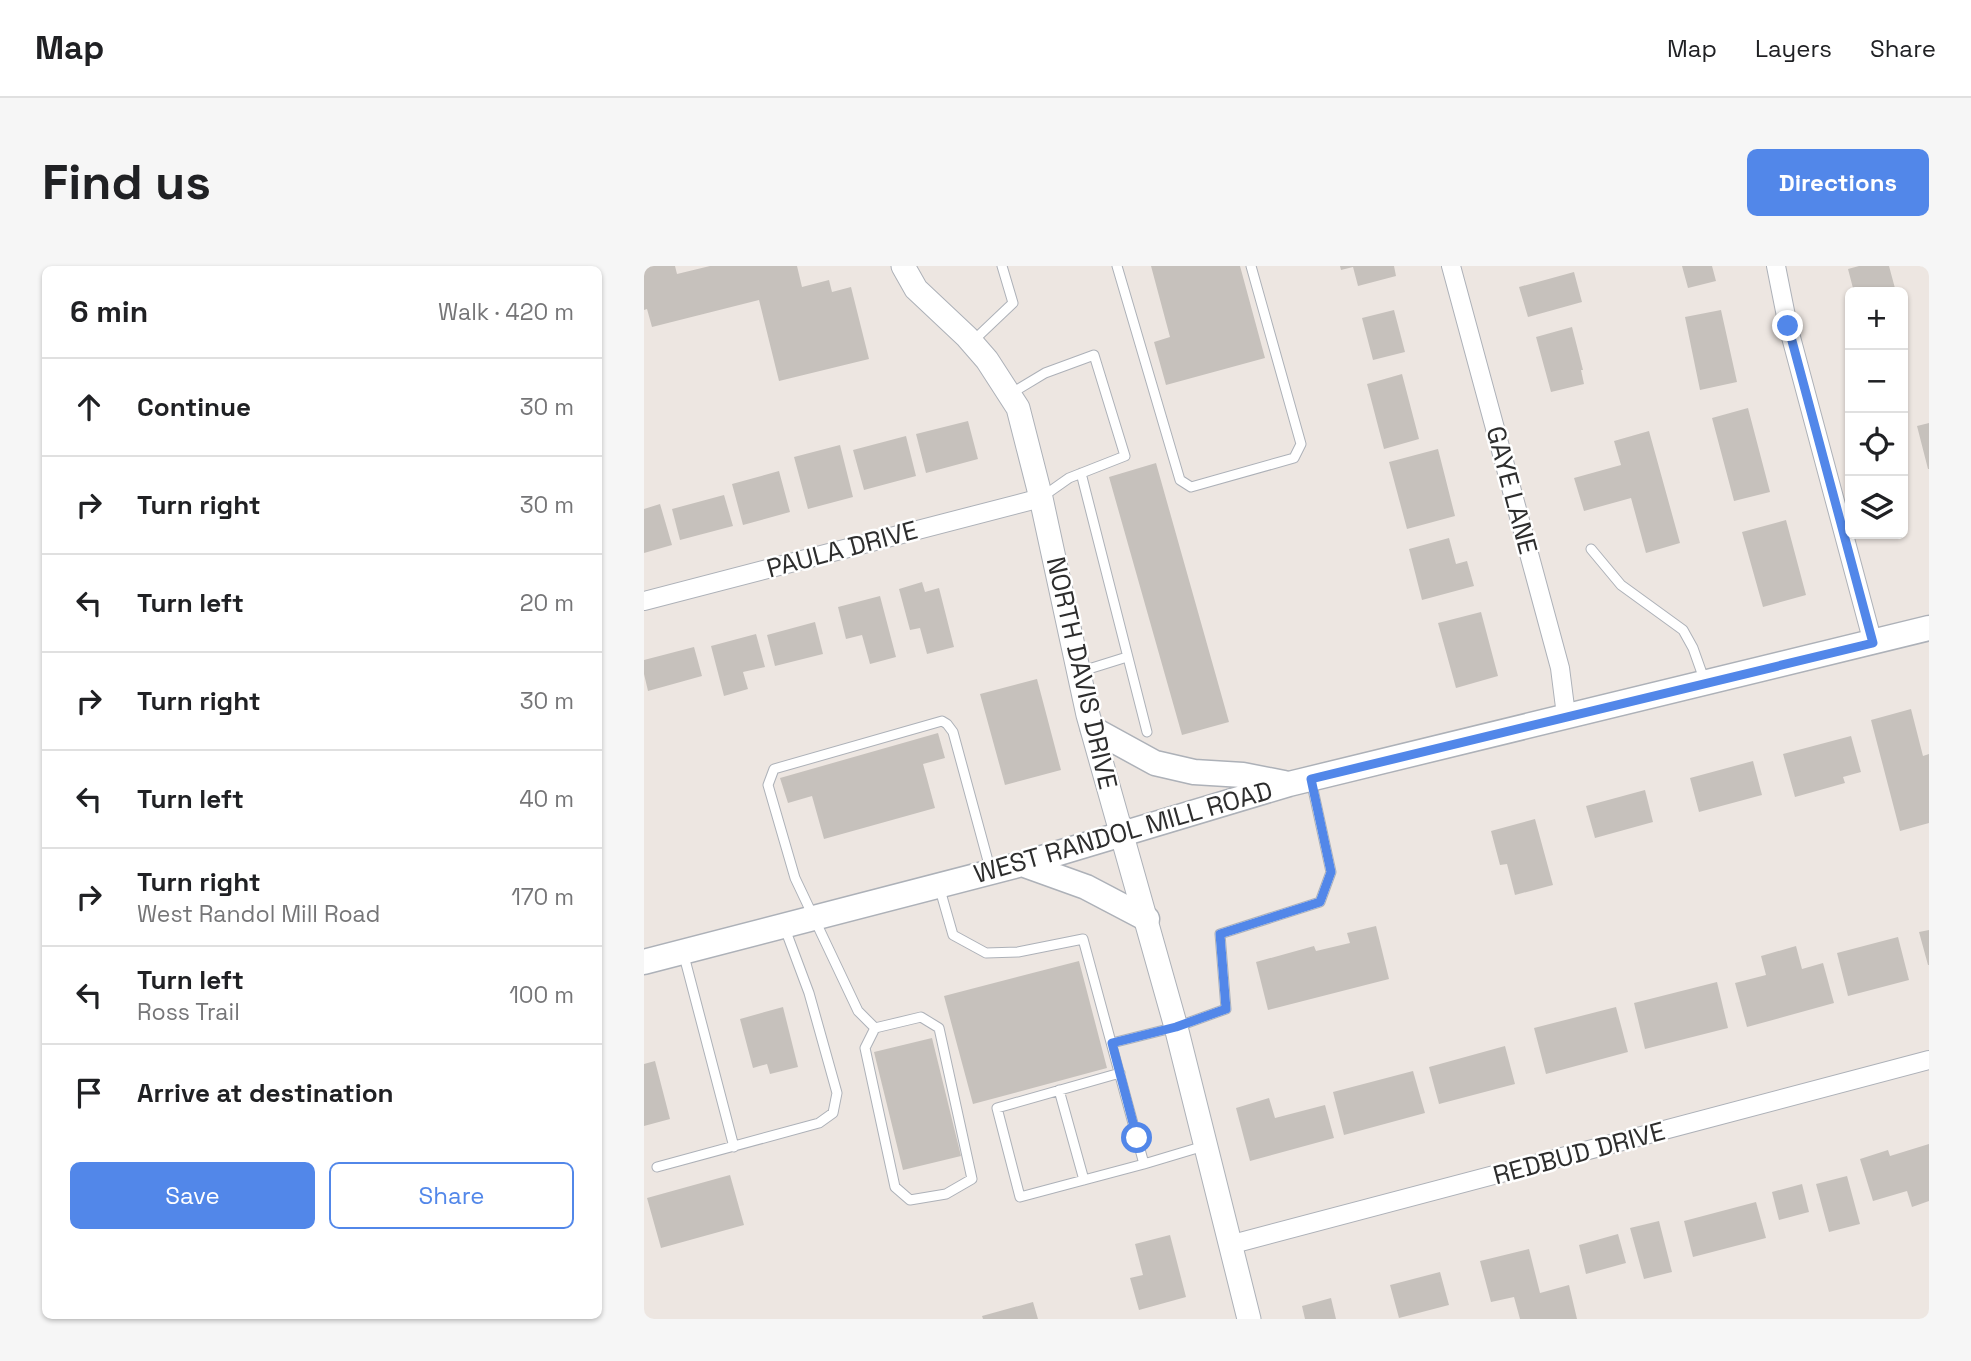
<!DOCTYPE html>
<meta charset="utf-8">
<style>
body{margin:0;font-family:"Space Grotesk",sans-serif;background:#f6f6f6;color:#202124}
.controls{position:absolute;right:21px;top:21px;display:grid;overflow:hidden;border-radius:10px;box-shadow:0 2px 5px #0004}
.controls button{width:63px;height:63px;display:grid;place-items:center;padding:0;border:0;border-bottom:2px solid #e0e0e0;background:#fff;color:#202124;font:35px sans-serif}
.stop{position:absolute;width:21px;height:21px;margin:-16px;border:5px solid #5287e9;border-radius:50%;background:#fff}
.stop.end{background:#5287e9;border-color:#fff;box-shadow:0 2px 7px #0008}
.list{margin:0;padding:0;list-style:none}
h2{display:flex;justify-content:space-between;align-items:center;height:91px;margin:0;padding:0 28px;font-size:30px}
h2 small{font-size:23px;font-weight:400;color:#757577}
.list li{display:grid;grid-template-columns:46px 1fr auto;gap:21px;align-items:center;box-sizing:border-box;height:98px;padding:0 28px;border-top:2px solid #e0e0e0}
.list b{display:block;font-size:26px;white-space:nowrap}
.list p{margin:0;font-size:23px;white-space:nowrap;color:#757577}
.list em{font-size:23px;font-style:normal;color:#757577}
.actions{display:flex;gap:14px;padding:21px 28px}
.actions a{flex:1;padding:16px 0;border:2px solid #5287e9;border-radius:10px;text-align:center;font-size:24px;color:#5287e9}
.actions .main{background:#5287e9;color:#fff}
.icon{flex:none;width:38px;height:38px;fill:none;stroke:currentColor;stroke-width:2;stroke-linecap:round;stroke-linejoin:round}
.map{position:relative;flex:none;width:1285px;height:1053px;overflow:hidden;border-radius:10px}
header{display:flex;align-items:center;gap:42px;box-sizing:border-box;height:98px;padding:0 35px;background:#fff;border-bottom:2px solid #e0e0e0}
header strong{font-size:33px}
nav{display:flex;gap:38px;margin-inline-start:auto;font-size:24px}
.intro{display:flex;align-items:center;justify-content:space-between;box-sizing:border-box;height:168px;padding:0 42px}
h1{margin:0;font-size:49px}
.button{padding:18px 32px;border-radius:10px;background:#5287e9;color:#fff;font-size:24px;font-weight:700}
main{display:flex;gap:42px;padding:0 42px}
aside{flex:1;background:#fff;border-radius:10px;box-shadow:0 2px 5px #0004}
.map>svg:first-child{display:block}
</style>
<header>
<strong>Map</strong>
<nav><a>Map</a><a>Layers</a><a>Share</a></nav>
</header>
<div class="intro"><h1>Find us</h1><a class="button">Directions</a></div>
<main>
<aside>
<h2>6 min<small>Walk · 420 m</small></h2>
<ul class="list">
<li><svg class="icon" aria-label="ahead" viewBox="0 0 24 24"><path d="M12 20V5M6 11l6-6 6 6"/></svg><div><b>Continue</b></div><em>30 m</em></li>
<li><svg class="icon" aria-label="right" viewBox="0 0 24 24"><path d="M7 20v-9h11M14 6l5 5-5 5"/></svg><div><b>Turn right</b></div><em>30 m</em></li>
<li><svg class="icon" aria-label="left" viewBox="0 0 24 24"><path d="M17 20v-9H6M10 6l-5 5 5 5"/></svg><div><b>Turn left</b></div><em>20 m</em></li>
<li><svg class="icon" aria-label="right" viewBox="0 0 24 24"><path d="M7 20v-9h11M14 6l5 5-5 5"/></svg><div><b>Turn right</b></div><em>30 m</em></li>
<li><svg class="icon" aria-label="left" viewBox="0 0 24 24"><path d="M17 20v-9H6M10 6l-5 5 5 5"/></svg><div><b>Turn left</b></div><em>40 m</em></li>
<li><svg class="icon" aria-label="right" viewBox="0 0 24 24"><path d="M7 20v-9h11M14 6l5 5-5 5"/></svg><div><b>Turn right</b><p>West Randol Mill Road</p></div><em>170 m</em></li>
<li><svg class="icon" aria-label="left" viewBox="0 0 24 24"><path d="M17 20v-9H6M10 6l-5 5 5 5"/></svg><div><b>Turn left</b><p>Ross Trail</p></div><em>100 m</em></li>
<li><svg class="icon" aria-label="arrive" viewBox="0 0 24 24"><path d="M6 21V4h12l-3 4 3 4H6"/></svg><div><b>Arrive at destination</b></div></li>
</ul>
<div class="actions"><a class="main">Save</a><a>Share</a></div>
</aside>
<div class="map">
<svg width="1285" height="1053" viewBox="0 0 1285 1053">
<rect width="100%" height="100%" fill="#ede6e1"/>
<path fill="#c6c1bc" d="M0,0H31L33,8L66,0H153L158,21L185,14L188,26L207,21L225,93L135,115L115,34L8,61L3,43L0,44Z
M507,0H596L621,92L522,119L510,76L526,71Z
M696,0H750L752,10L714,20L709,1L697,4Z
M1038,0H1068L1072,15L1044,22Z
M1215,0H1245L1252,26H1210L1204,3Z
M930,6L938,36L884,51L875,21Z
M750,44L761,86L729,94L718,52Z
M1077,44L1093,116L1056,124L1041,51Z
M928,61L939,104H937L940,118L907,126L892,71Z
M758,108L775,173L740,183L723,118Z
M1104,142L1126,226L1090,235L1068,152Z
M324,155L334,193L282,207L272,168Z
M1285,157V203H1284L1273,160Z
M1005,165L1036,277L1002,287L987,232L940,245L930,212L977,199L970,175Z
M262,170L272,210L220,224L209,184Z
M196,179L209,231L164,243L150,191Z
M794,183L811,250L763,263L745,196Z
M512,197L585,456L538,469L465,211Z
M135,205L146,246L99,259L88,218Z
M80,229L89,260L36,274L28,243Z
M16,238L28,279L0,287V243Z
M1142,254L1162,329L1119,341L1098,266Z
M805,272L812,298L823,295L830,320L778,334L765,283Z
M278,316L281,326L295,322L310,381L283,388L276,362L266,364L255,323Z
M236,330L252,391L226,398L218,369L202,373L194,341Z
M837,346L854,410L812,422L794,357Z
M171,356L179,388L131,400L123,369Z
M112,368L121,401L99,406L104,423L80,430L67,380Z
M50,381L58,410L4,425L0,408V394Z
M393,413L417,504L361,519L336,428Z
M1267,443L1279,490L1285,488V557L1256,565L1227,454Z
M294,467L301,492L279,498L291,542L180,573L168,530L144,537L136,512Z
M1207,470L1217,506L1199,511L1201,517L1151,531L1139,488Z
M1109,495L1118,529L1055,546L1046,512Z
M1001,524L1009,556L951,572L942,540Z
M891,553L909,619L871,629L863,598L856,599L847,565Z
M732,660L745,713L624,744L612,696L670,680L672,685L706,677L703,667Z
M1285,664V699H1284L1275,666Z
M1254,671L1265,714L1204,730L1193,687Z
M1152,680L1158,703L1179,697L1190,737L1103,761L1091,717L1122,709L1117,690Z
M435,695L463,802L329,838L300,730Z
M1073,716L1084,762L1001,783L990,737Z
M139,741L154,801L126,808L123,798L109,802L96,753Z
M972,741L984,786L902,808L890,762Z
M288,772L317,890L259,904L230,786Z
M861,780L871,818L795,838L785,801Z
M11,795L26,853L0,860V798Z
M769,805L781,847L700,869L689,826Z
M625,832L631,852L681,839L690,872L606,895L592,842Z
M1285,878V935L1268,941L1263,925L1229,935L1216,893L1244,884L1246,890Z
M86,909L100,959L17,982L3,932Z
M1203,910L1216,958L1185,966L1172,918Z
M1158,918L1165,946L1135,954L1128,926Z
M1112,936L1122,972L1049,991L1040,955Z
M1015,955L1028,1006L1000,1013L986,962Z
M974,968L982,997L942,1008L935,979Z
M526,969L542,1031L495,1044L486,1012L499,1009L491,978Z
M885,983L896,1027L925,1019L933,1053H876L870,1031L847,1036L836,995Z
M796,1006L805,1039L755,1052L746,1019Z
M687,1032L692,1053H661L658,1040Z
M389,1036L394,1053H339L338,1050Z"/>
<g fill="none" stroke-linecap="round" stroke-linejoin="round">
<g stroke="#adb1b8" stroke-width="11">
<path id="service" d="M473,0L536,214L547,221L650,192L657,178L607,0
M329,75L369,37L358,0
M366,128L401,107L450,89L481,190L425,212L398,231
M437,207L503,466
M947,283L977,319L1039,364L1049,382L1060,413
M435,406L483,391
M295,620L309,669L342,687L374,686L439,673L500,898L560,880
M39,686L90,881
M231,762L221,782L251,921L266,934L302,928L328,913L295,762L277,751L231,762L214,745L151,612L124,519L130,503L298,455L303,458L309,466L347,606
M468,777L532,761L582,743L576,668L676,636L687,606L667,514
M476,807L353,842L376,931L500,898
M415,824L440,914
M13,901L175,857L189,847L193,827L165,727L140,660"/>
</g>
<g stroke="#adb1b8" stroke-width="20">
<path id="minor" d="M807,0L916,402L922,449
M1132,0L1144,60L1229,377
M0,335L397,232
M585,979L1285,794"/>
</g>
<g stroke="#adb1b8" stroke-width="25">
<path id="tertiary" d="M259,0L272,23L323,71L343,94L374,142L397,232L444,449L532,761L605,1053"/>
</g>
<g stroke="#adb1b8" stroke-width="27">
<path id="secondary" d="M449,463L511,497L550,506L599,509L640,517
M378,598L442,621L503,653
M0,696L378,598L645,518L1285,362"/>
</g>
<use href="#service" stroke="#fff" stroke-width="9"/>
<use href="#minor" stroke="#fff" stroke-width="18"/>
<use href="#tertiary" stroke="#fff" stroke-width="23"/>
<use href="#secondary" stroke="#fff" stroke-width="24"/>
</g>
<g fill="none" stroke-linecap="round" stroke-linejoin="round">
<path stroke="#5287e9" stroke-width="9" d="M493,872L468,777L532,761L582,743L576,668L676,636L687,606L667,513C854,466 1042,423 1229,377L1144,60"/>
</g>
<g text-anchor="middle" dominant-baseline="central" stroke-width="5" stroke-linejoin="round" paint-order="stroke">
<g font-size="26" fill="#2d2d2d" stroke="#fff">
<text transform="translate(868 224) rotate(75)">GAYE LANE</text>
<text transform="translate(198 283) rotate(-15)">PAULA DRIVE</text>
<text transform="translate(438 407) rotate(77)">NORTH DAVIS DRIVE</text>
<text transform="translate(479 566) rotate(-16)">WEST RANDOL MILL ROAD</text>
<text transform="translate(935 887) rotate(-15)">REDBUD DRIVE</text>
</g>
</g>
</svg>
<div class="controls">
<button>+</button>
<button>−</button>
<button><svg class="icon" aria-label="locate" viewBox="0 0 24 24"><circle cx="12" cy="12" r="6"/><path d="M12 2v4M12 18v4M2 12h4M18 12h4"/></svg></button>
<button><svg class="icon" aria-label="layers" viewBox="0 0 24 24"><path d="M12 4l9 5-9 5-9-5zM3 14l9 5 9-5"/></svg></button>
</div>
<div class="stop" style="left:493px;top:872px"></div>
<div class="stop end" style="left:1144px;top:60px"></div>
</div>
</main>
